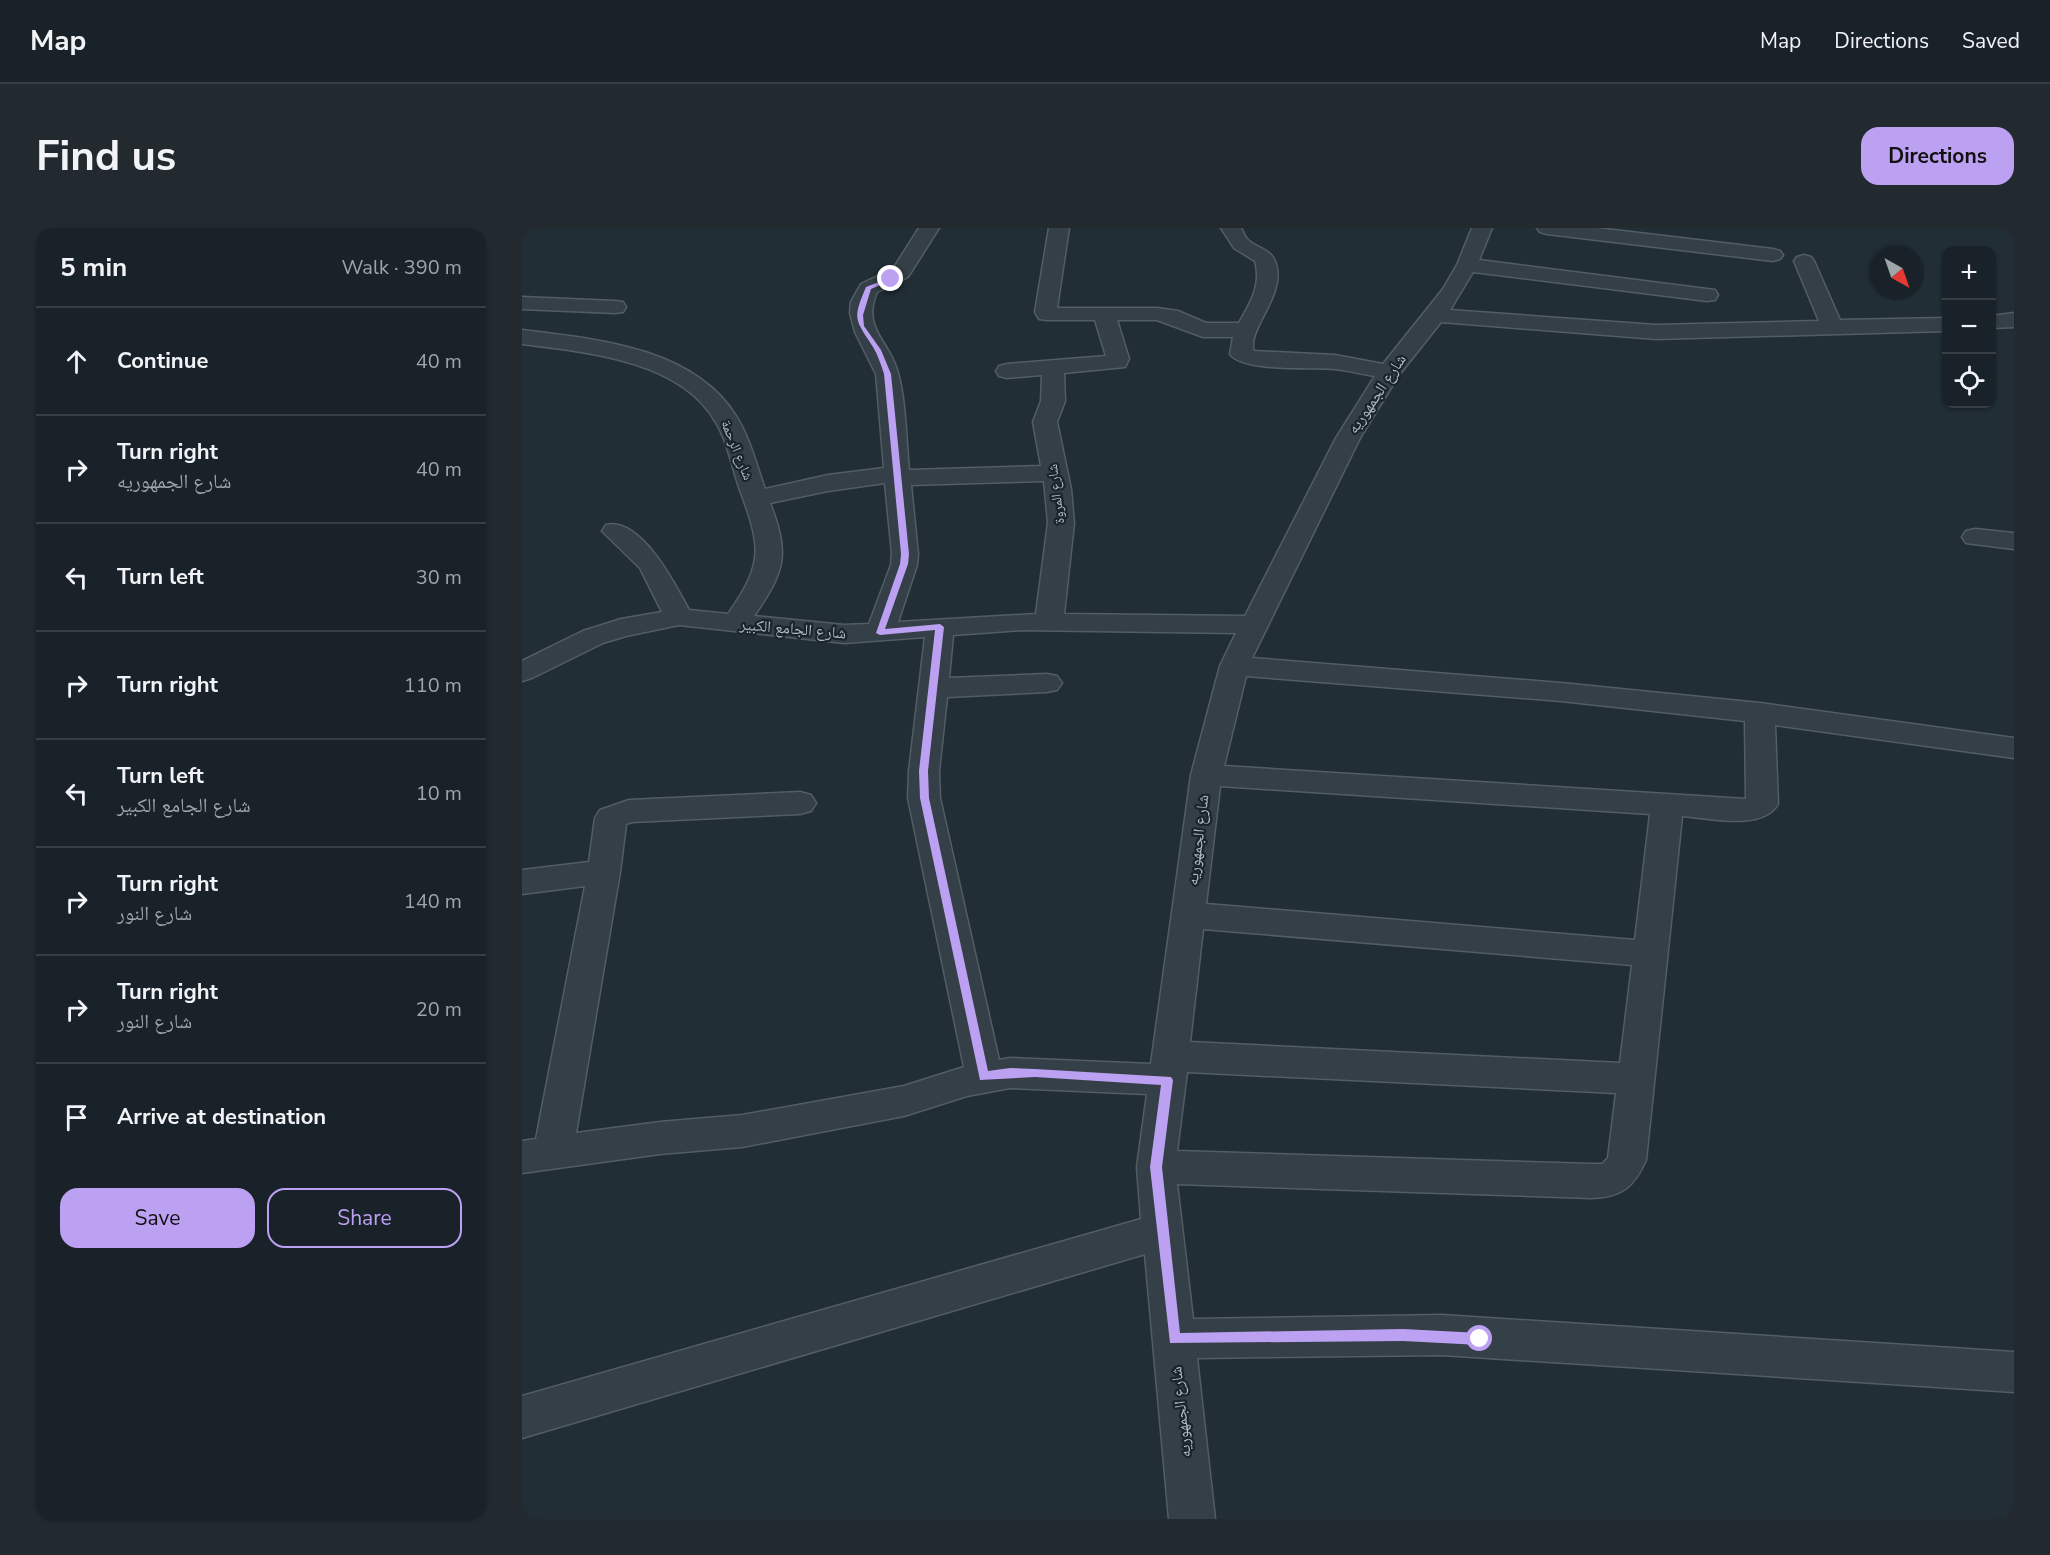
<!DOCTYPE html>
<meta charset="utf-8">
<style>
body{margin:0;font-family:"Nunito Sans","Noto Naskh Arabic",sans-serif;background:#222a30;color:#f1f3f6}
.controls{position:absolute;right:18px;top:18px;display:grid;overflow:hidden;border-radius:12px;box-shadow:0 2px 4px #0004}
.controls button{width:54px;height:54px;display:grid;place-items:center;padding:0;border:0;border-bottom:2px solid #373f45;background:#192228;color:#f1f3f6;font:30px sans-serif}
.compass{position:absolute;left:1348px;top:18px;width:54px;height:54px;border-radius:50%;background:#192228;box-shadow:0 2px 4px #0004;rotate:140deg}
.stop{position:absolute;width:18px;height:18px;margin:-14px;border:4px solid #bca0f2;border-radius:50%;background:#fff}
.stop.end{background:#bca0f2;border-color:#fff;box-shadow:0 2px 6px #0008}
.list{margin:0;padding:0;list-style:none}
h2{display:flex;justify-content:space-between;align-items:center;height:78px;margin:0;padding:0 24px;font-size:26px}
h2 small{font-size:20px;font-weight:400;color:#9fa4a8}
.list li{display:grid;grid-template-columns:39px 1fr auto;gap:18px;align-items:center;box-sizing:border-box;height:108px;padding:0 24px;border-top:2px solid #373f45}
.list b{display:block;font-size:22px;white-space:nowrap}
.list p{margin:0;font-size:20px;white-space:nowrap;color:#9fa4a8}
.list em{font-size:20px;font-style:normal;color:#9fa4a8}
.actions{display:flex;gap:12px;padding:18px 24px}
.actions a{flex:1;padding:14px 0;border:2px solid #bca0f2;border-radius:18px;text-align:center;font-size:21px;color:#bca0f2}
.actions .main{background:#bca0f2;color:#111}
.icon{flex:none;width:33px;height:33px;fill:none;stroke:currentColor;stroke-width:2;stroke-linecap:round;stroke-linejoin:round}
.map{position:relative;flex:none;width:1492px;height:1291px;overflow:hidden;border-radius:18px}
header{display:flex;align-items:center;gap:36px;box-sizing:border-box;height:84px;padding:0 30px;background:#192228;border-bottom:2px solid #373f45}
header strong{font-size:28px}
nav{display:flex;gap:33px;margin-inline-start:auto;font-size:21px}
.intro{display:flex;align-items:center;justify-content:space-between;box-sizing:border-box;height:144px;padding:0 36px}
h1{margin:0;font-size:42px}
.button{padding:15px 27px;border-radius:18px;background:#bca0f2;color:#111;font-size:21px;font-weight:700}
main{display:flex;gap:36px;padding:0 36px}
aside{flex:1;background:#192228;border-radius:18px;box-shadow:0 2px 4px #0004}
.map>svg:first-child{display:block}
</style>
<header>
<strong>Map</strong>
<nav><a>Map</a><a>Directions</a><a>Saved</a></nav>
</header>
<div class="intro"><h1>Find us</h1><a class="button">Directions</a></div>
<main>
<aside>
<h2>5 min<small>Walk · 390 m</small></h2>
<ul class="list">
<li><svg class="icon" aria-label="ahead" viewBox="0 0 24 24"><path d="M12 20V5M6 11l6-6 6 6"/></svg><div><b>Continue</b></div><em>40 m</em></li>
<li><svg class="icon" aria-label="right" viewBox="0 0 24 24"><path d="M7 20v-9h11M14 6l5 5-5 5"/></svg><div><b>Turn right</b><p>شارع الجمهوريه</p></div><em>40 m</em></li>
<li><svg class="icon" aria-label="left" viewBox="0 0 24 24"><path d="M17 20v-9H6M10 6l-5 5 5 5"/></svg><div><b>Turn left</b></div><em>30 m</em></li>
<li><svg class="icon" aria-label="right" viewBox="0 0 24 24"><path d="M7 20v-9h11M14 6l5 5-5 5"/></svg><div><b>Turn right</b></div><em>110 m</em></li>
<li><svg class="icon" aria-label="left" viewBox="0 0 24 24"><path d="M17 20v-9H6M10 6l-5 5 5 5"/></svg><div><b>Turn left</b><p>شارع الجامع الكبير</p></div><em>10 m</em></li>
<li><svg class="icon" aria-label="right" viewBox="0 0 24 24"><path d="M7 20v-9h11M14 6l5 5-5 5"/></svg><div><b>Turn right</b><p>شارع النور</p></div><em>140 m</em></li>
<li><svg class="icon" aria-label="right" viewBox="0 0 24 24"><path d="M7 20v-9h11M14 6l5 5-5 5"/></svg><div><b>Turn right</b><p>شارع النور</p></div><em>20 m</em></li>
<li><svg class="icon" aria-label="arrive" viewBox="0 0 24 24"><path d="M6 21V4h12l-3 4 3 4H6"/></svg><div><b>Arrive at destination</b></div></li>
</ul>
<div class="actions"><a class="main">Save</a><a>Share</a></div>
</aside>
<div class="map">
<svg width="1492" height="1291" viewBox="0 0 1492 1291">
<rect width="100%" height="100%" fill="#212e36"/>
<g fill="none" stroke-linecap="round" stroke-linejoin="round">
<g stroke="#525d65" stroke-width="3">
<path id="minor" d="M397,0H417L386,49L355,64C339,101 368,113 376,145C384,174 384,212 387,242L519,238L511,194L519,173L520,147L485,150L477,148L474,143L477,138L485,136L584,128L573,92H525L517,91L513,84L527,0H547L535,80H635L656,83L684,95H717C728,75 740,57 733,33L712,20L699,0H719C721,4 723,9 726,12C736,21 750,21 754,36C764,68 724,102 732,123L813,127L861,136L921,61L935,37L950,0H970L957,32L1185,61L1193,62L1196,67L1193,72L1185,73L951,44L928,82L1134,97L1297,93L1272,33L1275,29L1282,27L1289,29L1292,33L1318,92L1424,90V103L1134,111L919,94L877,147L838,210L730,430L1039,455L1238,475L1492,510V530L1253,497L1256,576C1240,603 1188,590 1160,588L1124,932C1112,959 1100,969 1069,970L655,956L671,1091L920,1087L1492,1124V1164L920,1127L675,1130L693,1291H647L623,1026L0,1210V1168L619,991L615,939L625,866L488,860L445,868L382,888L220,919L138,926L0,945V913L14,911L63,658L0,666V642L67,634L73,590L78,582L107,572L278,564L289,567L294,575L289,583L278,586L110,594L104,596L98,644L54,905L138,894L220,887L382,858L442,839L386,570L387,543L403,409L322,415L157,397L104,408L81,415L10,450L0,453V433L61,403L99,391L140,384L118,340L80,303L84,297C119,289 153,356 167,382L206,386C242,335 239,319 218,262C210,240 206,214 193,193C158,132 63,124 0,116V102C73,111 171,119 214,188C228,210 234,236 243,261L306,247L362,240L354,146L333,104L328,85L329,74L339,56L371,41ZM595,92H635L681,109H711L708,126C720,144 789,139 812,141C825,142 839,146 853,148L814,210L723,388L542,386L552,295L549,261L535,194L543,173L542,145L603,139L607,131ZM522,253L526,295L514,386L376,394L395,337L396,326L389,257ZM363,255L370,326L369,337L347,396L322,397L232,388C263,343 268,327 248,275L306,263ZM500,402L714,405L698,438L669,547L629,836L488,830L477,832L418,570L417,543L425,469L525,464L535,462L540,455L535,448L525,446L427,450L431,407ZM724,448L1039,473L1223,493L1224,571L702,538ZM698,558L1128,586L1113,712L684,676ZM681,701L1110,737L1098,835L668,814ZM665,844L1094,865L1086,930L1080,936H1069L655,923Z
M1015,0H1075L1251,21L1258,23L1261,27L1258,31L1251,33L1025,6L1018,4Z
M0,69L93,73L101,74L104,79L101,84L93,85L0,81Z
M1492,85V99L1470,100V88Z
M1453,301L1492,305V321L1444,315L1440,309L1444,303Z"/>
</g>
<use href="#minor" fill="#343f47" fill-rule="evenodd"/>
</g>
<path fill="#bca0f2" d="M367,50L372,51L349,61L341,87L342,98L359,122L369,146L387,326L386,336L363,401L418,396L422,399L406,543L407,570L466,843L488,840L513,841L649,849L651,852L640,939L658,1105L881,1101L958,1105L965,1111L963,1115L958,1117L881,1113L648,1115L628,939L639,857L513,849L458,852L398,570L397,543L413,402L358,407L354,405L378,336L379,326L362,146C359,137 356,127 351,119C333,91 330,92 344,59Z"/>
<g text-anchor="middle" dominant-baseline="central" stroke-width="4.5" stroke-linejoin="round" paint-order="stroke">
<g font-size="14" fill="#afbac4" stroke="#1a242c">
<text transform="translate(215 222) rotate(68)">شارع الرحمة</text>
<text transform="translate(534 266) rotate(-97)">شارع المروة</text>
</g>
<g font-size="16" fill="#afbac4" stroke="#1a242c">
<text transform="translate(855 166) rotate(-56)">شارع الجمهوريه</text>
<text transform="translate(271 401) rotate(5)">شارع الجامع الكبير</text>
<text transform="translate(676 612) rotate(-83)">شارع الجمهوريه</text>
<text transform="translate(659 1184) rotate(-96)">شارع الجمهوريه</text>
</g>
</g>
</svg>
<div class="controls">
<button>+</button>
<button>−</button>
<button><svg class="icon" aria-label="locate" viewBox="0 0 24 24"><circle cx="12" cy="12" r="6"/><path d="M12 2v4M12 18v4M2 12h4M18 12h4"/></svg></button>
</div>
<svg class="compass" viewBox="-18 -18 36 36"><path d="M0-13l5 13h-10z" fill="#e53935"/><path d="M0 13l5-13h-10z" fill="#9fa4a8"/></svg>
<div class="stop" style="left:958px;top:1111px"></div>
<div class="stop end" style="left:369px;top:51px"></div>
</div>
</main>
